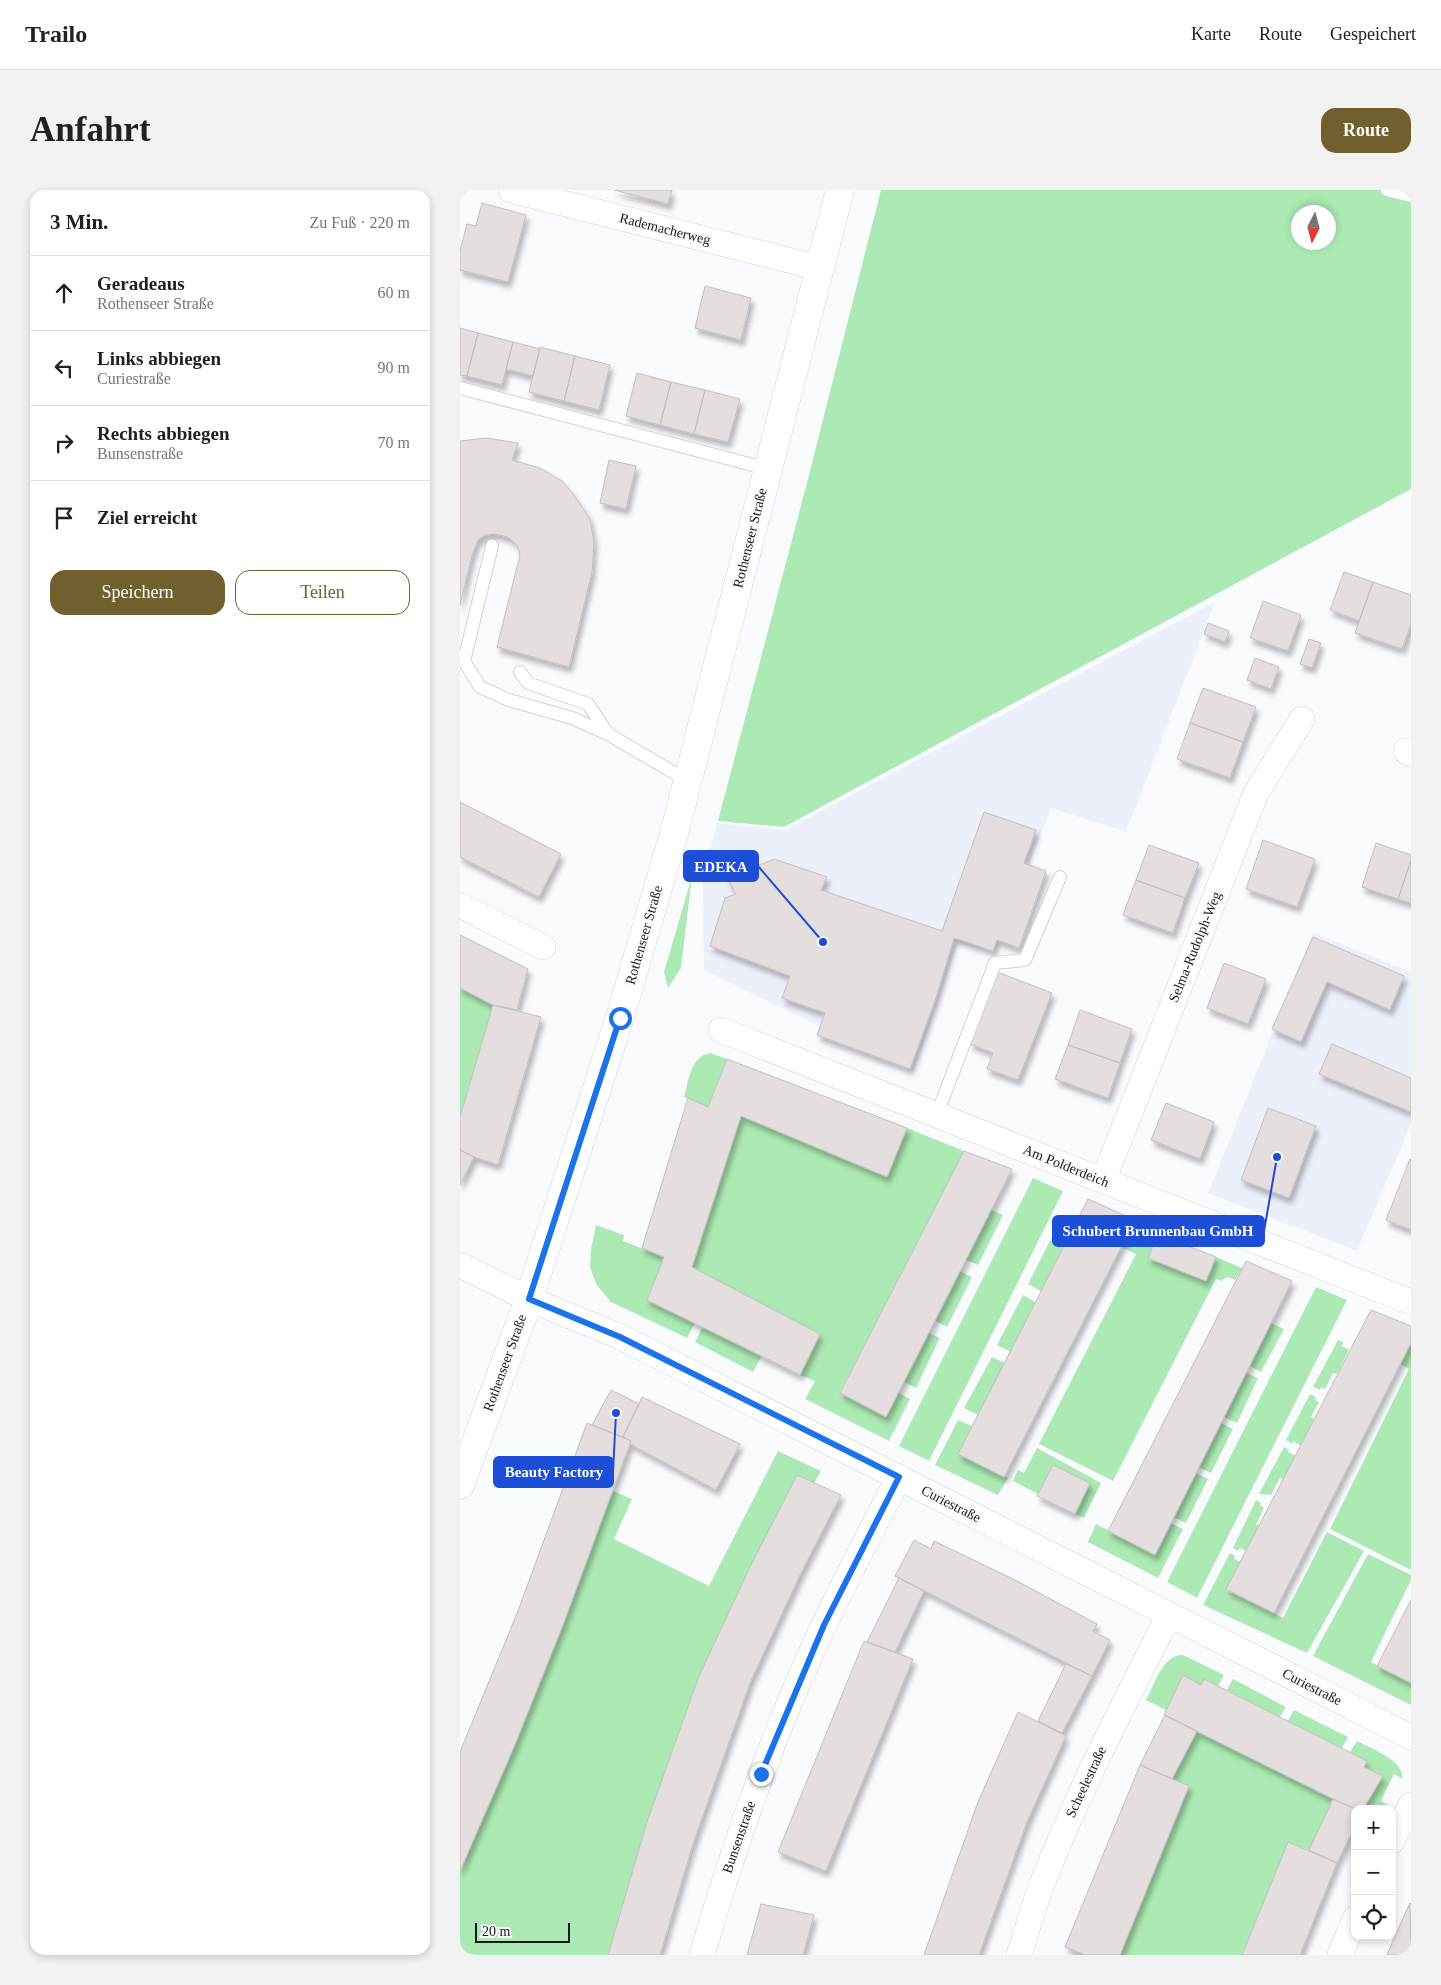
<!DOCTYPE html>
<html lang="de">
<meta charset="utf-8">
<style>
body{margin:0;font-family:Georgia,serif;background:#f2f2f2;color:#202124}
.controls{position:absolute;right:15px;bottom:15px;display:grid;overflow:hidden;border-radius:10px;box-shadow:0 2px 8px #0003}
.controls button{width:45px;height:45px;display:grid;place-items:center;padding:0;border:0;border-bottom:1px solid #e0e0e0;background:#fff;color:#202124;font:25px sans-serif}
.compass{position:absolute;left:831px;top:15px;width:45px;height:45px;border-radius:50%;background:#fff;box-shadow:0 2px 8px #0003;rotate:186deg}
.scale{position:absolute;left:15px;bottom:12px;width:95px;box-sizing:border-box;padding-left:5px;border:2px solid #19191b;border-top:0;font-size:14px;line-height:18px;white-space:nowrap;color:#19191b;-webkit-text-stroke:4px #f9fbff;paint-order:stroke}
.stop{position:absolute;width:15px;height:15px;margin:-11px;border:4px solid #1a73e8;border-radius:50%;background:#fff}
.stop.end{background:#1a73e8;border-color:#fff;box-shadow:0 1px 5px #0008}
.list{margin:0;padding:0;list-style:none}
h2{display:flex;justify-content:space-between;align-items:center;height:65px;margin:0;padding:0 20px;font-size:21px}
h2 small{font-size:16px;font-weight:400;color:#757577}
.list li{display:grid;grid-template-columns:32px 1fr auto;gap:15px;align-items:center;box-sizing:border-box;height:75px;padding:0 20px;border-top:1px solid #e0e0e0}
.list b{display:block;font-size:19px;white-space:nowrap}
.list p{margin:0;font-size:16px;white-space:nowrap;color:#757577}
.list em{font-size:16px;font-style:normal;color:#757577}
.actions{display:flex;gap:10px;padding:15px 20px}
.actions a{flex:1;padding:11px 0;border:1px solid #70602e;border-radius:15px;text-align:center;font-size:18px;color:#70602e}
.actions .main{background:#70602e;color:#fff}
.icon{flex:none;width:28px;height:28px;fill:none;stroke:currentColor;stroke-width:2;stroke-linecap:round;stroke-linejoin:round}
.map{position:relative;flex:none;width:951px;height:1765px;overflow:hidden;border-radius:15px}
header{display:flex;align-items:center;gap:30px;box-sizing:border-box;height:70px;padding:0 25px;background:#fff;border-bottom:1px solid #e0e0e0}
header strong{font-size:24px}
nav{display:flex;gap:28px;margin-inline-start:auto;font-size:18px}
.intro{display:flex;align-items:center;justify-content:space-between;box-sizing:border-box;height:120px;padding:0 30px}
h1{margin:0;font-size:35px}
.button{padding:12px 22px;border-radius:15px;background:#70602e;color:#fff;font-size:18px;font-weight:700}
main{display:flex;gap:30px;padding:0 30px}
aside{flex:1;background:#fff;border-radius:15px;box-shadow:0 2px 8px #0003}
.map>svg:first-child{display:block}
</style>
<header>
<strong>Trailo</strong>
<nav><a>Karte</a><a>Route</a><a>Gespeichert</a></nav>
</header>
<div class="intro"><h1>Anfahrt</h1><a class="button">Route</a></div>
<main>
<aside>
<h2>3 Min.<small>Zu Fuß · 220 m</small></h2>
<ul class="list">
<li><svg class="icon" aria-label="ahead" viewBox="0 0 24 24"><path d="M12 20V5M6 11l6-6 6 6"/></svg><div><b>Geradeaus</b><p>Rothenseer Straße</p></div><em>60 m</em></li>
<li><svg class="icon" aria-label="left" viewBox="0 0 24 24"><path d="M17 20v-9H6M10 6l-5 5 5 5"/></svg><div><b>Links abbiegen</b><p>Curiestraße</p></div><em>90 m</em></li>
<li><svg class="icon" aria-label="right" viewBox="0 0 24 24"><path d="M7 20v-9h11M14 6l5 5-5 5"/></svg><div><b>Rechts abbiegen</b><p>Bunsenstraße</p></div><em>70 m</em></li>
<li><svg class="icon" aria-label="arrive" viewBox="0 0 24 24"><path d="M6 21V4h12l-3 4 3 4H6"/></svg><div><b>Ziel erreicht</b></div></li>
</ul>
<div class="actions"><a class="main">Speichern</a><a>Teilen</a></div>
</aside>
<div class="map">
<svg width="951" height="1765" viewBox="0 0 951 1765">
<defs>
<filter id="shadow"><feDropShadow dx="3" dy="5.5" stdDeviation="2.5" flood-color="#0004"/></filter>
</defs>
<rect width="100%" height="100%" fill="#f9fbff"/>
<path fill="#ecf0fb" d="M755,412L666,642L591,618L536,761L498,754L454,882L244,780L243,690L257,633L325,640Z
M853,743L951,782V934L897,1061L748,1003Z"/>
<path fill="#ace9b4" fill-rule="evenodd" d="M421,0H951V299L324,637L258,631L348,289ZM838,22H868V52H838Z
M232,686L221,778L208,798L204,782Z
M0,798L33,815L0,927Z
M250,863L267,869L248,917L224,907C229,890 230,867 250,863Z
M281,926L427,987L447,938L504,961L380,1202L426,1227L439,1203L450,1209L429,1251L345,1209L355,1191L340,1185L360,1144L232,1077Z
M573,988L603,1001L469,1271L439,1256Z
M531,1020L543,1025L518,1075L506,1070Z
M673,1034L698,1044L689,1069L746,1091L756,1067L782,1078L775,1090L767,1087L761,1091L756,1089L653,1291L579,1254L676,1064L661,1057Z
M136,1035L164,1045L163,1051L204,1067L188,1110L235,1133L227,1148L151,1112L136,1094L130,1077L131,1060Z
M595,1041L608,1047L581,1101L568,1094Z
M500,1081L512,1087L487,1137L475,1131Z
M856,1097L887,1110L737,1408L707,1392Z
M563,1105L575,1112L551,1162L537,1155Z
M811,1133L824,1139L801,1182L790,1176Z
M243,1136L302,1165L293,1182L235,1152Z
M469,1143L480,1148L456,1198L444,1192Z
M878,1150L883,1152L882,1156L889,1160L877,1184L873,1183L865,1199L861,1197L860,1200L853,1197Z
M950,1155H951V1380L870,1339L949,1179L940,1174Z
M532,1167L545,1173L518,1225L504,1218Z
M786,1183L798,1188L777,1233L764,1227Z
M850,1204L856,1207L855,1210L859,1212L851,1227L854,1229L841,1256L833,1251L832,1254L826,1250Z
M498,1230L512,1236L499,1264L548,1288L538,1305L475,1275Z
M761,1233L773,1239L751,1283L739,1277Z
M824,1257L829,1260L828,1262L836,1266L824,1290L820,1288L811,1305L799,1304Z
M577,1258L641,1293L624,1328L615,1324L630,1293L593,1275L578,1304L553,1291L558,1280L564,1283Z
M318,1261L361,1281L354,1293L337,1285L290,1377L239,1486L187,1632L148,1765H0V1681L54,1557L103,1435L153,1301L172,1309L154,1349L249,1396Z
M736,1283L748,1289L726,1333L713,1327Z
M796,1310L801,1313L800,1315L804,1318L796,1334L800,1336L786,1361L780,1358L778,1361L773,1358Z
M710,1333L723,1339L698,1388L628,1352L636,1334L695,1364Z
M867,1342L904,1361L847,1463L743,1415L770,1363L775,1366L774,1369L781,1372L766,1400L823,1428Z
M908,1364L951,1385V1390L911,1472L951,1493V1515L853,1466Z
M723,1465L764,1485L758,1496L745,1489L741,1495L723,1486L706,1520L686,1510C695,1494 702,1465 723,1465Z
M773,1489L826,1517L820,1527L767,1500Z
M834,1520L888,1547L882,1558L828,1531Z
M737,1541L873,1609L849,1660L828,1652L782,1765H660L729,1596L712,1589Z
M897,1551C910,1558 946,1571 942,1589L934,1584L921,1611L928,1615L925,1619H903L923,1586L904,1577L906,1571L890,1562Z"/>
<path fill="#e4dfde" stroke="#c3bfbe" filter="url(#shadow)" d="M154,0H212L208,14Z
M22,13L66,25L48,92L0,80V61L7,34L16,36Z
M245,96L291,108L281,150L235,138Z
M0,138L18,143L7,186L0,185Z
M18,143L53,152L42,195L7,186Z
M53,152L80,159L73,186L46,179Z
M80,157L115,166L104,211L69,202Z
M115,166L150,175L139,220L104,211Z
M177,183L211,192L200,235L166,226Z
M211,192L245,200L234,244L200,235Z
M245,200L280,209L268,252L234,244Z
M26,248L58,253L52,270L80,278L102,291L114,305L130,329L134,353L132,382L109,477L37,457L60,365L58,356L48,347L35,344L25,345L18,350L13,362L0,415V251Z
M149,270L176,276L166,319L140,313Z
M884,382L913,392L899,431L870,420Z
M913,392L951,405V434L942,459L895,443Z
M803,411L841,425L828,461L790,448Z
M748,433L769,441L765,452L744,444Z
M849,449L861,453L852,478L840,474Z
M795,468L819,477L811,499L787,490Z
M743,498L796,517L783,552L730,533Z
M730,533L783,552L770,588L717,569Z
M0,612L101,664L79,707L0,667Z
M524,622L576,640L564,673L586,681L559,758L537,750L533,761L494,748L476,808L450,879L357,845L365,823L322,808L330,786L250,756L265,708L276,704L267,688L314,669L367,687L361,700L482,741Z
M803,650L855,669L837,717L786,699Z
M916,653L951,665V670L938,709L902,697Z
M689,655L739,673L725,708L676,690Z
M951,670V713L938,709Z
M676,690L725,708L713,743L663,725Z
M0,745L68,779L57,820L33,815L0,798Z
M853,747L944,786L930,820L867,792L841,852L812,839Z
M764,773L806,789L788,834L747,818Z
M537,782L592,803L558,890L527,879L533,863L510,854Z
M33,815L81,827L38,975L14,967L0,960V927Z
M620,820L672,839L660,873L608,855Z
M872,854L951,888V922L859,884Z
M608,855L660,873L648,908L595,889Z
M267,869L447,938L427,987L281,926L232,1077L360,1144L340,1185L187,1110L204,1067L182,1058L228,908L248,917Z
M706,913L754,932L740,969L691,950Z
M808,918L856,936L829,1008L781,990Z
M0,960L14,967L0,995Z
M504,961L552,979L426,1227L380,1203Z
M950,969L951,970V1040L926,1030Z
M628,1009L675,1030L544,1287L498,1264Z
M698,1044L756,1067L746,1091L688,1068Z
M786,1071L832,1091L695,1365L648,1341Z
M911,1120L951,1136V1153L814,1423L766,1399Z
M151,1200L179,1214L163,1247L132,1235Z
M182,1207L280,1254L256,1300L170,1254L171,1251L163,1247Z
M127,1233L171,1251L103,1435L54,1557L0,1681V1562L58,1421Z
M593,1275L630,1293L615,1324L577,1306Z
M337,1285L381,1305L340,1385L290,1493L233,1654L200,1765H148L187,1632L239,1486L290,1377Z
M454,1350L471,1359L474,1351L555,1390L637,1434L633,1441L650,1450L632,1486L435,1386Z
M439,1388L464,1401L435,1462L407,1452Z
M951,1410V1493L917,1476Z
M404,1451L453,1469L366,1681L318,1662Z
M606,1474L632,1486L602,1543L578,1531Z
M723,1485L741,1495L744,1489L907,1571L904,1577L923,1586L903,1619H895L873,1609L704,1525Z
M558,1522L606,1546L567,1632L519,1765H464L518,1612Z
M705,1525L737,1541L712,1589L680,1575Z
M680,1575L729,1596L660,1765H626L605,1757Z
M873,1609L895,1619V1636L877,1673L849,1660Z
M828,1652L877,1673L840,1765H782Z
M950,1713L951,1765H927L934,1748Z
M301,1714L354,1725L343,1765H287Z"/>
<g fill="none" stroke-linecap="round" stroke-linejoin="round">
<g stroke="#d0d2d6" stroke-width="14">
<path id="service" d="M927,0L951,6
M0,198L308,279
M32,356L4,471L20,497L49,510L112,528L148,544L228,591
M60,482L68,493L128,514L148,544
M477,924L535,773L565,770L600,687"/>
</g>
<g stroke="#d0d2d6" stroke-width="26">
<path id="minor" d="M51,0L360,78
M946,561L951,564
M0,715L83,757
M261,840L951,1112
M643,991L796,603L842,529
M0,1075L69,1109L161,1147L951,1547
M932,1651L951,1615
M242,1765C272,1662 307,1561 351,1463C378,1403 409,1346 439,1287
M559,1765C567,1740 574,1714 584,1689C620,1598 665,1512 709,1425
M880,1765L895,1729"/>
</g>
<g stroke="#d0d2d6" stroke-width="29">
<path id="tertiary" d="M0,1295L69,1109L160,827L215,640L380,0"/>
</g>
<use href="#service" stroke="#fff" stroke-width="12"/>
<use href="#minor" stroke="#fff" stroke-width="25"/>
<use href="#tertiary" stroke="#fff" stroke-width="28"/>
</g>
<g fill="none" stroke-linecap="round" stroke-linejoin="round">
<path stroke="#1a73e8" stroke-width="6" d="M160,828L69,1109L160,1147L439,1287L364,1435L301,1584"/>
</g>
<g text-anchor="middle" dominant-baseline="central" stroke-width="5" stroke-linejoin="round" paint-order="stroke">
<g font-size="14" fill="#19191b" stroke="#f9fbff">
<text transform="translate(205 39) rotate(14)">Rademacherweg</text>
<text transform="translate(290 348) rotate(-76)">Rothenseer Straße</text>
<text transform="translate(184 745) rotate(-74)">Rothenseer Straße</text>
<text transform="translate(735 757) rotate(-68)">Selma-Rudolph-Weg</text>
<text transform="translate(606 976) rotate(22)">Am Polderdeich</text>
<text transform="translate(45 1173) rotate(-70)">Rothenseer Straße</text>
<text transform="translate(491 1314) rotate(27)">Curiestraße</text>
<text transform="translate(852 1497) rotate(27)">Curiestraße</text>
<text transform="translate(626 1592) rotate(-65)">Scheelestraße</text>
<text transform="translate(279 1647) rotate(-71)">Bunsenstraße</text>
</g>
</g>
<path fill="none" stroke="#1d4ed8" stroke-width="2" d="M363 752L298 676M817 967L804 1041M156 1223L153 1282"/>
<g fill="#1d4ed8" stroke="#f9fbff" stroke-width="2">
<circle cx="363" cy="752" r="5"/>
<circle cx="817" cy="967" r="5"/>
<circle cx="156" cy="1223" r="5"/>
</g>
<g fill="#1d4ed8" stroke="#1d4ed8" stroke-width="2">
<rect x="224" y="661" width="74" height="30" rx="5"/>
<rect x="593" y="1026" width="211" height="30" rx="5"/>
<rect x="34" y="1267" width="119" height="30" rx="5"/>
</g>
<g font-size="15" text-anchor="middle" font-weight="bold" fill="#fff">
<text x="261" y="682">EDEKA</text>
<text x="698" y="1046">Schubert Brunnenbau GmbH</text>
<text x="94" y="1287">Beauty Factory</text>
</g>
</svg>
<div class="controls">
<button>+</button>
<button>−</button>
<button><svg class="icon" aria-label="locate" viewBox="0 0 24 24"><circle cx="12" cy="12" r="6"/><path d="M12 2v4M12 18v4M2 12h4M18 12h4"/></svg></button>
</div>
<svg class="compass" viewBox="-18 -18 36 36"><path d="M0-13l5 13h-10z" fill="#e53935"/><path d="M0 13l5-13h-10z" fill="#757577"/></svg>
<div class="scale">20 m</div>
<div class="stop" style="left:160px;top:828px"></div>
<div class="stop end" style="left:301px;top:1584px"></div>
</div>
</main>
